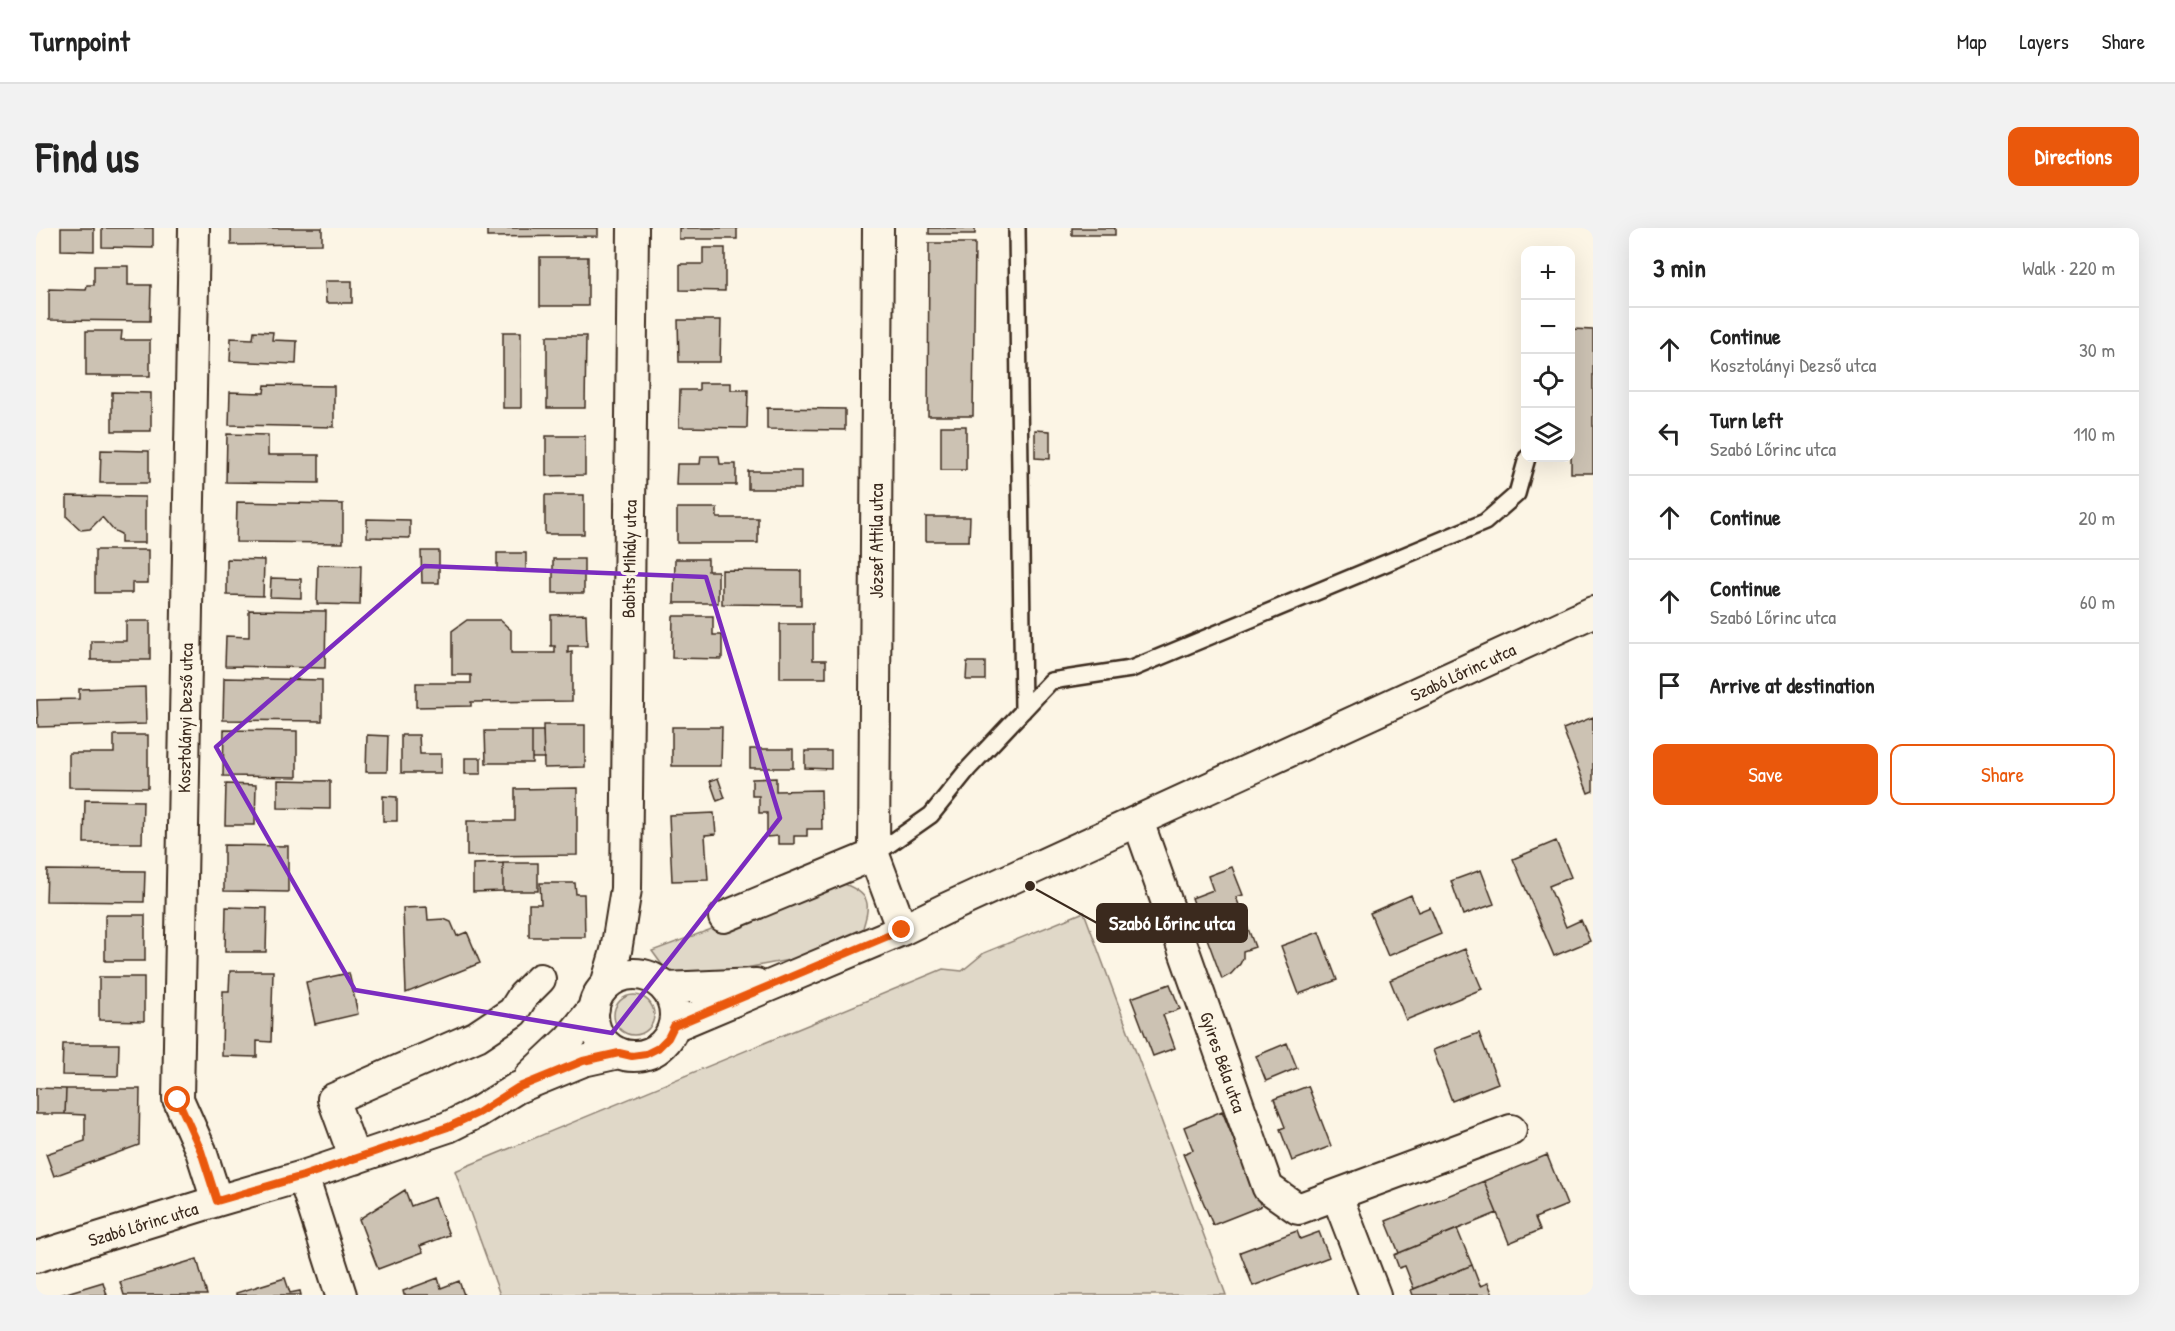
<!DOCTYPE html>
<meta charset="utf-8">
<style>
body{margin:0;font-family:"Patrick Hand",sans-serif;background:#f2f2f2;color:#222}
.controls{position:absolute;right:18px;top:18px;display:grid;overflow:hidden;border-radius:12px;box-shadow:0 6px 24px #0002}
.controls button{width:54px;height:54px;display:grid;place-items:center;padding:0;border:0;border-bottom:2px solid #e0e0e0;background:#fff;color:#222;font:30px sans-serif}
.stop{position:absolute;width:18px;height:18px;margin:-14px;border:4px solid #ea580c;border-radius:50%;background:#fff}
.stop.end{background:#ea580c;border-color:#fff;box-shadow:0 2px 6px #0008}
.list{margin:0;padding:0;list-style:none}
h2{display:flex;justify-content:space-between;align-items:center;height:78px;margin:0;padding:0 24px;font-size:26px}
h2 small{font-size:20px;font-weight:400;color:#767676}
.list li{display:grid;grid-template-columns:39px 1fr auto;gap:18px;align-items:center;box-sizing:border-box;height:84px;padding:0 24px;border-top:2px solid #e0e0e0}
.list b{display:block;font-size:22px;white-space:nowrap}
.list p{margin:0;font-size:20px;white-space:nowrap;color:#767676}
.list em{font-size:20px;font-style:normal;color:#767676}
.actions{display:flex;gap:12px;padding:18px 24px}
.actions a{flex:1;padding:14px 0;border:2px solid #ea580c;border-radius:12px;text-align:center;font-size:21px;color:#ea580c}
.actions .main{background:#ea580c;color:#fff}
.icon{flex:none;width:33px;height:33px;fill:none;stroke:currentColor;stroke-width:2;stroke-linecap:round;stroke-linejoin:round}
.map{position:relative;flex:none;width:1557px;height:1067px;overflow:hidden;border-radius:12px}
header{display:flex;align-items:center;gap:36px;box-sizing:border-box;height:84px;padding:0 30px;background:#fff;border-bottom:2px solid #e0e0e0}
header strong{font-size:28px}
nav{display:flex;gap:33px;margin-inline-start:auto;font-size:21px}
.intro{display:flex;align-items:center;justify-content:space-between;box-sizing:border-box;height:144px;padding:0 36px}
h1{margin:0;font-size:42px}
.button{padding:15px 27px;border-radius:12px;background:#ea580c;color:#fff;font-size:21px;font-weight:700}
main{display:flex;gap:36px;padding:0 36px}
aside{flex:1;background:#fff;border-radius:12px;box-shadow:0 6px 24px #0002}
.map>svg:first-child{display:block}
</style>
<header>
<strong>Turnpoint</strong>
<nav><a>Map</a><a>Layers</a><a>Share</a></nav>
</header>
<div class="intro"><h1>Find us</h1><a class="button">Directions</a></div>
<main>
<div class="map">
<svg width="1557" height="1067" viewBox="0 0 1557 1067">
<rect width="100%" height="100%" fill="#fcf5e5"/>
<filter id="ink" filterUnits="userSpaceOnUse"><feTurbulence type="fractalNoise" baseFrequency=".0167" numOctaves="2"/><feDisplacementMap in="SourceGraphic" scale="12" xChannelSelector="R" yChannelSelector="G"/><feConvolveMatrix kernelMatrix="1 2 1 2 8 2 1 2 1" color-interpolation-filters="sRGB"/></filter>
<g filter="url(#ink)">
<path fill="#e0d8c8" stroke="#8e8173" stroke-width="1.5" d="M806,655C835,666 835,675 826,703L775,728L672,747L645,748L632,745L616,723L789,659Z
M1048,684L1190,1067H464L419,943L907,741L926,743L948,725Z
M578 787a20 20 0 1 1 40 0a20 20 0 1 1-40 0Z"/>
<path fill="#ccc2b3" stroke="#3b2a1e" stroke-width="1.5" d="M25,0H58V23L25,22Z
M66,0H117V20L66,19Z
M195,0H286V16L195,17Z
M451,0H562V8L451,9Z
M643,0H701V11H643Z
M893,0H939V6H893Z
M1036,0H1079V7H1036Z
M893,15H939L937,188H892Z
M667,20H689V63L644,62V36H667Z
M504,29H552V78H504Z
M58,38H92V57H115L114,93L13,92V61L50,62L51,57H58Z
M289,53H316V75H290Z
M642,92H685L684,134H643Z
M1536,101L1557,102V245H1535Z
M50,103H86L85,112H114V148H50Z
M218,103L237,104L236,112L261,113L260,136L194,133L195,110L217,111Z
M467,104H485V180H467Z
M511,108H550L549,180H511Z
M663,155H695V162H712L711,200L643,199L644,162H663Z
M229,157L298,158V199L193,197L194,164L228,165Z
M76,164L115,165V203H76Z
M731,180L809,181V202L731,201Z
M905,198H930V242H905Z
M999,202L1014,203V231L999,230Z
M191,206L232,207V227H283V255L190,254Z
M510,208H549V247L510,248Z
M65,222L113,223V255H64Z
M665,228H683L684,236H700V257H640L641,236H664Z
M712,243H765V261H712Z
M509,267H548V306H509Z
M31,268L109,269V315H85V306L77,302L66,289L54,301L45,302L31,289Z
M201,274L307,276V315L200,314Z
M641,280H681V290H722V315H641Z
M890,289H934L933,313H890Z
M331,291L374,292V310L331,309Z
M59,322H112V355H96V365H59Z
M385,323H403V355H386Z
M461,325H490V343H461Z
M191,331L228,332L227,368L191,367Z
M517,331H548V365H517Z
M639,331H672V343H682V375H638Z
M282,337L325,338L324,377L281,376Z
M686,342L765,343V377L686,376Z
M235,350L265,351V370L234,369Z
M213,382L290,383L289,440L189,438L190,408L213,409Z
M550,386L551,418H532V425L536,424V473L435,474V478L380,479V455H435V447H416V403L431,392H464L475,402V425H519V418H515V387Z
M637,388H677V407H686V431L636,430Z
M90,393H114V432H55V413H90Z
M744,396H777V432H790V450H744Z
M931,434H949V452H930Z
M188,450L286,452V493L187,492Z
M109,459L110,496L2,499L1,472L43,471V461Z
M1557,489V563L1552,565L1527,501Z
M507,497H549V539L508,540Z
M636,499H686L685,538H636Z
M188,502L261,503V549L187,548Z
M449,503H496V535H450Z
M496,503H507L508,530H496Z
M78,507H112V560L33,559V525H78Z
M331,507L352,508L351,544H330Z
M365,507H383L384,526H405V545H365Z
M714,521H757V540H714Z
M769,523H795V541L769,540Z
M429,530H445V546H429Z
M682,550L689,570L681,573L674,553Z
M740,550V563L785,562L786,601H771V608H758V616H742V608L731,609V585H723V568H716V551Z
M242,552L294,553V581L242,580Z
M190,556L220,557L219,597H189Z
M541,560V627L431,628V593H479V561Z
M347,568L361,569V593H347Z
M49,572L107,573L106,615H48Z
M678,585L680,606L669,607L672,652L636,653L633,587Z
M1520,613L1535,649L1513,658L1530,699L1545,692L1554,713L1518,728L1477,631Z
M188,617L252,618V664L188,663Z
M467,635V663L437,664V636Z
M467,635H502V663H467Z
M1196,639L1207,667L1200,669L1219,719L1207,723V730L1204,736L1195,746L1186,751L1156,670L1177,662L1172,648Z
M11,642L109,643L108,674L10,673Z
M1445,642L1458,676L1427,687L1415,653Z
M504,655H539L540,666H548L549,709H493V676H505Z
M1375,667L1382,684L1394,679L1405,706L1352,728L1334,685Z
M190,679L231,680L230,724H189Z
M391,679L392,692L408,691L415,694L421,708L431,704L444,735L370,765L367,680Z
M69,687H109V733H69Z
M1283,704L1301,752L1263,766L1245,718Z
M1429,721L1446,761L1370,792L1354,752Z
M194,743H237L235,814L221,813V829L186,828L187,763H193Z
M313,745L322,786L279,796L270,754Z
M63,749H108V793L63,792Z
M1134,756L1144,781L1127,787L1139,820L1117,828L1095,770Z
M1443,805L1462,855L1416,873L1397,822Z
M1251,815L1261,840L1230,853L1220,828Z
M27,816H83L82,848L26,847Z
M1272,858L1295,918L1256,933L1244,901L1249,899L1238,871Z
M0,860L30,861L29,886H0Z
M30,861H104L103,917L18,948L10,926L49,913V887L29,886Z
M1186,883L1225,978L1177,997L1147,926L1157,922L1148,899Z
M1511,927L1531,977L1499,990L1504,1002L1473,1015L1448,953Z
M1448,953L1461,985L1363,1025L1350,993Z
M369,962L375,978L399,969L413,1007L384,1018L387,1024L342,1041L323,991Z
M1421,1001L1436,1037L1378,1061L1369,1038L1363,1040L1358,1027Z
M1261,1003L1264,1011L1283,1004L1293,1029L1217,1058L1204,1024Z
M161,1031L171,1067H88L84,1054Z
M1436,1037L1444,1058L1452,1055L1457,1067H1377L1375,1062Z
M249,1050L254,1065L264,1063L265,1067H200V1065Z
M402,1050L405,1060L423,1053L428,1067H368L367,1063Z
M67,1054L71,1067H24Z"/>
<g fill="none" stroke-linecap="round" stroke-linejoin="round">
<g stroke="#3b2a1e" stroke-width="20">
<path id="lane" d="M981,0L987,483
M838,627L895,587L932,541L1015,453L1095,441L1449,294L1481,266L1491,230"/>
</g>
<g stroke="#3b2a1e" stroke-width="34">
<path id="street" d="M158,0L142,871L165,923L181,973
M842,0L838,627L866,702
M1102,593L1232,960L1262,981L1475,902
M688,689L838,627
M557 787a41 41 0 1 1 82 0a41 41 0 1 1-82 0Z
M570,757L580,723L590,661L597,0
M630,760L720,756
M638,798L866,702L909,681L1557,384
M494,848L533,811L558,780
M319,931L297,871L441,808L477,784L487,768L504,751
M267,948L305,1067
M1301,968L1339,1067
M0,1029L181,973L267,948L412,899L442,884L481,860L547,833L583,825"/>
</g>
<use href="#lane" stroke="#fcf5e5" stroke-width="15"/>
<use href="#street" stroke="#fcf5e5" stroke-width="30"/>
</g>
</g>
<g fill="none" stroke-linecap="round" stroke-linejoin="round" filter="url(#ink)">
<path stroke="#ea580c" stroke-width="8" d="M142,872L165,923L181,973L267,948L412,899L442,885L481,860L547,833L583,825L596,828L610,826L622,820L632,810L638,798L866,702"/>
</g>
<path fill="none" stroke="#7b2cbf" stroke-width="4.5" stroke-linejoin="round" d="M388,338L670,349L744,590L576,805L319,762L180,519Z"/>
<g text-anchor="middle" dominant-baseline="central" stroke-width="6" stroke-linejoin="round" paint-order="stroke">
<g font-size="18" fill="#3b2a1e" stroke="#fcf5e5">
<text transform="translate(840 313) rotate(-90)">József Attila utca</text>
<text transform="translate(593 331) rotate(-89)">Babits Mihály utca</text>
<text transform="translate(1427 444) rotate(-25)">Szabó Lőrinc utca</text>
<text transform="translate(149 490) rotate(-89)">Kosztolányi Dezső utca</text>
<text transform="translate(1187 834) rotate(71)">Gyires Béla utca</text>
<text transform="translate(107 996) rotate(-17)">Szabó Lőrinc utca</text>
</g>
</g>
<path fill="none" stroke="#3b2a1e" stroke-width="2" d="M994 658L1061 695"/>
<circle fill="#3b2a1e" stroke="#fcf5e5" stroke-width="2" cx="994" cy="658" r="6"/>
<rect fill="#3b2a1e" stroke="#3b2a1e" stroke-width="2" x="1061" y="676" width="150" height="38" rx="6"/>
<g font-size="20" text-anchor="middle" font-weight="bold" fill="#fff">
<text x="1136" y="702">Szabó Lőrinc utca</text>
</g>
</svg>
<div class="controls">
<button>+</button>
<button>−</button>
<button><svg class="icon" aria-label="locate" viewBox="0 0 24 24"><circle cx="12" cy="12" r="6"/><path d="M12 2v4M12 18v4M2 12h4M18 12h4"/></svg></button>
<button><svg class="icon" aria-label="layers" viewBox="0 0 24 24"><path d="M12 4l9 5-9 5-9-5zM3 14l9 5 9-5"/></svg></button>
</div>
<div class="stop" style="left:142px;top:872px"></div>
<div class="stop end" style="left:866px;top:702px"></div>
</div>
<aside>
<h2>3 min<small>Walk · 220 m</small></h2>
<ul class="list">
<li><svg class="icon" aria-label="ahead" viewBox="0 0 24 24"><path d="M12 20V5M6 11l6-6 6 6"/></svg><div><b>Continue</b><p>Kosztolányi Dezső utca</p></div><em>30 m</em></li>
<li><svg class="icon" aria-label="left" viewBox="0 0 24 24"><path d="M17 20v-9H6M10 6l-5 5 5 5"/></svg><div><b>Turn left</b><p>Szabó Lőrinc utca</p></div><em>110 m</em></li>
<li><svg class="icon" aria-label="ahead" viewBox="0 0 24 24"><path d="M12 20V5M6 11l6-6 6 6"/></svg><div><b>Continue</b></div><em>20 m</em></li>
<li><svg class="icon" aria-label="ahead" viewBox="0 0 24 24"><path d="M12 20V5M6 11l6-6 6 6"/></svg><div><b>Continue</b><p>Szabó Lőrinc utca</p></div><em>60 m</em></li>
<li><svg class="icon" aria-label="arrive" viewBox="0 0 24 24"><path d="M6 21V4h12l-3 4 3 4H6"/></svg><div><b>Arrive at destination</b></div></li>
</ul>
<div class="actions"><a class="main">Save</a><a>Share</a></div>
</aside>
</main>
